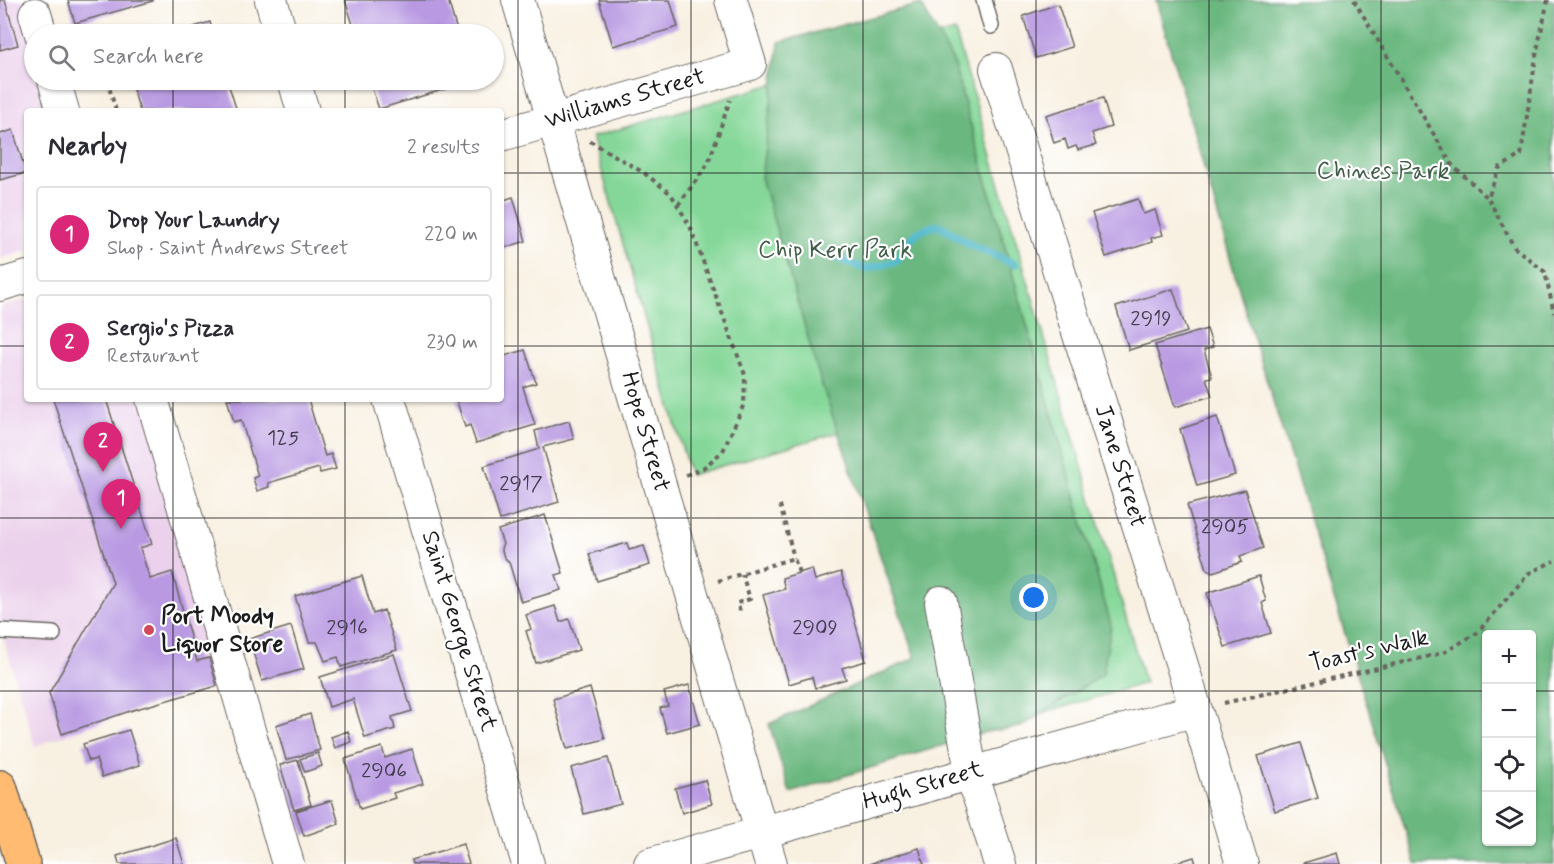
<!DOCTYPE html>
<meta charset="utf-8">
<style>
body{margin:0;font-family:Mynerve,sans-serif;background:#f7f7f7;color:#2b2b33}
.controls{position:absolute;right:18px;bottom:18px;display:grid;overflow:hidden;border-radius:6px;box-shadow:0 2px 4px #0004}
.controls button{width:54px;height:54px;display:grid;place-items:center;padding:0;border:0;border-bottom:2px solid #e1e1e2;background:#fff;color:#2b2b33;font:30px sans-serif}
.you{position:absolute;left:1034px;top:598px;width:21px;height:21px;margin:-15px;border:4px solid #fff;border-radius:50%;background:#1a73e8;box-shadow:0 0 0 9px #1a73e833}
.badge{display:grid;place-items:center;width:39px;height:39px;border-radius:50%;background:#db2777;color:#fff;font-size:20px;font-weight:700}
.pin{position:absolute;translate:-50% -50px;filter:drop-shadow(0 2px 3px #0008)}
.pin::after{content:'';position:absolute;top:32px;width:21px;height:18px;background:inherit;clip-path:polygon(0 0,100% 0,50% 100%)}
.list{margin:0;padding:0;list-style:none}
h2{display:flex;justify-content:space-between;align-items:center;height:78px;margin:0;padding:0 24px;font-size:26px}
h2 small{font-size:20px;font-weight:400;color:#7c7c81}
.list li{display:grid;grid-template-columns:39px 1fr auto;gap:18px;align-items:center;box-sizing:border-box;height:96px;margin:0 12px 12px;padding:0 12px;border:2px solid #e1e1e2;border-radius:6px}
.list b{display:block;font-size:22px;white-space:nowrap}
.list p{margin:0;font-size:20px;white-space:nowrap;color:#7c7c81}
.list em{font-size:20px;font-style:normal;color:#7c7c81}
.icon{flex:none;width:33px;height:33px;fill:none;stroke:currentColor;stroke-width:2;stroke-linecap:round;stroke-linejoin:round}
.map{position:relative;flex:none;width:1554px;height:864px;overflow:hidden}
.search{position:absolute;background:#fff;box-shadow:0 2px 4px #0004;left:24px;top:24px;width:480px;height:66px;display:flex;align-items:center;gap:15px;box-sizing:border-box;padding:0 21px;border-radius:33px;color:#7c7c81;font-size:22px}
.panel{position:absolute;background:#fff;box-shadow:0 2px 4px #0004;left:24px;top:108px;width:480px;height:294px;border-radius:6px}
.map>svg:first-child{display:block}
</style>
<div class="map">
<svg width="1554" height="864" viewBox="0 0 1554 864">
<rect width="100%" height="100%" fill="#fff"/>
<filter id="ink" filterUnits="userSpaceOnUse"><feTurbulence type="fractalNoise" baseFrequency=".0167" numOctaves="2"/><feDisplacementMap in="SourceGraphic" scale="12" xChannelSelector="R" yChannelSelector="G"/><feConvolveMatrix kernelMatrix="1 2 1 2 8 2 1 2 1" color-interpolation-filters="sRGB"/></filter>
<filter id="wash" filterUnits="userSpaceOnUse"><feTurbulence type="fractalNoise" baseFrequency=".008" numOctaves="4" result="noise"/><feDisplacementMap in="SourceGraphic" scale="24" xChannelSelector="R" yChannelSelector="G"/><feGaussianBlur stdDeviation="1.35" result="paint"/><feColorMatrix in="noise" values="0 0 0 0 0 0 0 0 0 0 0 0 0 0 0 0 0 1.4 0 .05"/><feComposite in="paint" operator="in"/></filter>
<g filter="url(#wash)">
<rect width="100%" height="100%" fill="#f8f0e1"/>
<path fill="#ebd1eb" d="M0,0H39L34,34V80H60L69,111H27V251L0,259Z
M27,299V399H148L224,679L35,746L0,627V307Z"/>
<path fill="#84d798" stroke="#507a5a" stroke-width="1.5" d="M955,31L1145,683L955,739L864,425L690,475L592,137Z"/>
<path fill="#6bb880" stroke="#446a4e" stroke-width="1.5" fill-rule="evenodd" d="M1156,0H1554V864H1416L1245,310ZM1486,634H1532V842H1486Z
M921,4L953,61L1111,625L1103,674L1021,727L986,732L790,793L769,724L915,658L820,379L761,177L779,42Z"/>
<g fill="none" stroke-linecap="round" stroke-linejoin="round">
<path stroke="#4db7c9" stroke-width="8" d="M831,256L866,269L897,261C910,239 913,230 939,225L971,245L1015,264"/>
</g>
<g id="blocks">
<path fill="#b899e2" d="M0,0H5L18,45L0,50Z
M68,0H153V1L75,23Z
M345,0H448L458,34H356Z
M599,0H670L678,27L613,46Z
M1058,4L1072,47L1036,58L1023,16Z
M210,22L213,34H171Z
M130,80H227L237,111H140Z
M369,80H475L379,109Z
M1103,98L1111,127L1092,133L1096,145L1078,150L1076,146L1068,149L1065,139L1054,143L1046,115Z
M13,130L26,173L0,180V134Z
M513,197L526,241L501,249V201Z
M1138,199L1143,214L1155,210L1163,235L1151,238L1152,242L1106,257L1092,213Z
M1173,289L1187,332L1129,350L1116,307Z
M1207,329L1213,347L1204,350L1212,377L1206,378L1212,396L1175,407L1155,345Z
M525,350L536,383L523,387L535,425L476,443L470,425L465,427L456,399H501V357Z
M53,399H106L152,544L140,548L150,579L172,572L197,661L209,658L217,686L133,710L62,734L49,693L113,583Z
M227,399H308L325,456L331,454L336,469L320,473L319,468L268,483L269,487L257,491L253,478L258,476L241,420L234,422Z
M1217,417L1235,475L1197,486L1180,429Z
M569,421L574,439L543,447L559,502L500,520L484,466L539,449L535,431Z
M1245,490L1263,548L1240,556L1242,562L1213,572L1207,569L1187,505Z
M545,515L563,573L556,575L561,590L521,602L509,562L504,557L501,548L503,544L498,530Z
M627,543L629,550L644,546L650,565L597,581L589,554Z
M812,569L815,580L841,572L866,661L842,668L846,679L815,688L812,677L789,684L763,595L785,589L782,578Z
M362,576L373,614L384,610L397,650L341,667L338,657L325,661L317,642H309L295,596Z
M1259,576L1266,601L1262,603L1271,633L1225,647L1207,593Z
M555,606L560,622L569,619L579,650L536,663L526,631L531,629L526,615Z
M291,626L304,669L262,681L249,639Z
M394,654L412,711L392,717L395,729L365,738L353,699L329,707L320,677Z
M689,685L700,724L667,733L660,708L668,706L664,692Z
M590,688L605,739L567,749L553,699Z
M310,714L320,750L286,760L276,725Z
M129,730L140,765L102,777L96,759L89,761L83,744Z
M348,731L351,742L335,748L331,737Z
M1301,743L1318,798L1275,811L1258,756Z
M382,747L385,758L412,749L423,784L393,793L395,798L360,809L345,759Z
M318,753L322,766L305,772L300,759Z
M608,758L621,804L584,814L571,768Z
M298,760L311,805L294,810L280,765Z
M705,780L712,804L682,813L675,788Z
M332,800L339,824L304,836L296,811Z
M176,838L184,864H119L117,856Z
M463,844L469,864H412L411,860Z
M919,848L924,864H869Z
M1337,853L1340,864H1303V863Z
M1194,857L1196,864H1172Z"/>
</g>
</g>
<g filter="url(#ink)">
<use href="#blocks" fill-opacity="0" stroke="#696661" stroke-width="1.5"/>
<g fill="none" stroke-linecap="round" stroke-linejoin="round">
<g stroke="#696661" stroke-width="18">
<path id="service" d="M984,0L991,26
M0,631L53,634"/>
</g>
<g stroke="#696661" stroke-width="34">
<path id="minor" d="M271,0L281,34
M518,0L771,864
M35,14L41,34
M996,69L1196,710L1242,864
M54,80L63,111
M294,80L303,111
M501,135L750,64L731,0
M0,285L27,277
M152,399L288,864
M389,399L528,864
M941,602L971,772L1000,864
M650,864L1196,710"/>
</g>
<g stroke="#696661" stroke-width="36">
<path id="primary" d="M0,787L23,864"/>
</g>
<path stroke="#696661" stroke-width="4" stroke-dasharray="4.5 4.5" stroke-linecap="butt" d="M1354,0L1452,165L1488,198
M1548,0L1537,50L1521,155L1499,168L1488,198L1514,247L1545,272L1554,313
M107,80L116,111
M590,141L644,173L671,194L690,226L745,375L744,404L723,451L703,468L686,475
M678,205L708,164L730,100
M780,505L794,558
M718,581L794,558L799,573
M740,611L737,603L750,599L742,574
M1224,703L1443,653L1477,633L1529,573L1554,561"/>
<use href="#service" stroke="#fff" stroke-width="15"/>
<use href="#minor" stroke="#fff" stroke-width="32"/>
<use href="#primary" stroke="#febb71" stroke-width="33"/>
</g>
</g>
<path fill="none" stroke="#1c1c1c" stroke-width="1.5" stroke-opacity="0.55" d="M173,0V34M345,0V34M518,0V864M691,0V864M863,0V864M1036,0V864M1209,0V864M1381,0V864M173,80V111M345,80V111M0,173H27M501,173H1554M0,346H27M501,346H1554M173,399V864M345,399V864M0,518H1554M0,691H1486M1532,691H1554"/>
<circle fill="#d1495b" stroke="#fff" stroke-width="2" cx="149" cy="630" r="6"/>
<g text-anchor="middle" dominant-baseline="central" stroke-width="4.5" stroke-linejoin="round" paint-order="stroke">
<g font-size="21" fill="#433b4e">
<text x="1151" y="319">2919</text>
<text x="283" y="438">125</text>
<text x="521" y="484">2917</text>
<text x="1225" y="527">2905</text>
<text x="347" y="628">2916</text>
<text x="815" y="628">2909</text>
<text x="384" y="771">2906</text>
</g>
<g font-size="24" fill="#1c1c1c" stroke="#fff">
<text transform="translate(625 99) rotate(-16)">Williams Street</text>
<text transform="translate(645 432) rotate(74)">Hope Street</text>
<text transform="translate(1120 466) rotate(73)">Jane Street</text>
<text transform="translate(459 631) rotate(73)">Saint George Street</text>
<text transform="translate(1369 651) rotate(-13)">Toast's Walk</text>
<text transform="translate(923 786) rotate(-16)">Hugh Street</text>
</g>
<g font-size="24" fill="#405d47" stroke="#fff">
<text x="1383" y="171">Chines Park</text>
<text x="835" y="250">Chip Kerr Park</text>
</g>
<g font-size="24" font-weight="bold" fill="#1c1c1c" stroke="#fff" text-anchor="start">
<text x="161" y="616">Port Moody<tspan x="161" dy="28">Liquor Store</tspan></text>
</g>
</g>
</svg>
<div class="controls">
<button>+</button>
<button>−</button>
<button><svg class="icon" aria-label="locate" viewBox="0 0 24 24"><circle cx="12" cy="12" r="6"/><path d="M12 2v4M12 18v4M2 12h4M18 12h4"/></svg></button>
<button><svg class="icon" aria-label="layers" viewBox="0 0 24 24"><path d="M12 4l9 5-9 5-9-5zM3 14l9 5 9-5"/></svg></button>
</div>
<div class="you"></div>
<div class="pin badge" style="left:121px;top:529px">1</div>
<div class="pin badge" style="left:103px;top:472px">2</div>
<div class="search"><svg class="icon" aria-label="search" viewBox="0 0 24 24"><circle cx="10" cy="10" r="6"/><path d="M15 15l6 6"/></svg>Search here</div>
<section class="panel">
<h2>Nearby<small>2 results</small></h2>
<ul class="list">
<li><span class="badge">1</span><div><b>Drop Your Laundry</b><p>Shop · Saint Andrews Street</p></div><em>220 m</em></li>
<li><span class="badge">2</span><div><b>Sergio's Pizza</b><p>Restaurant</p></div><em>230 m</em></li>
</ul>
</section>
</div>
